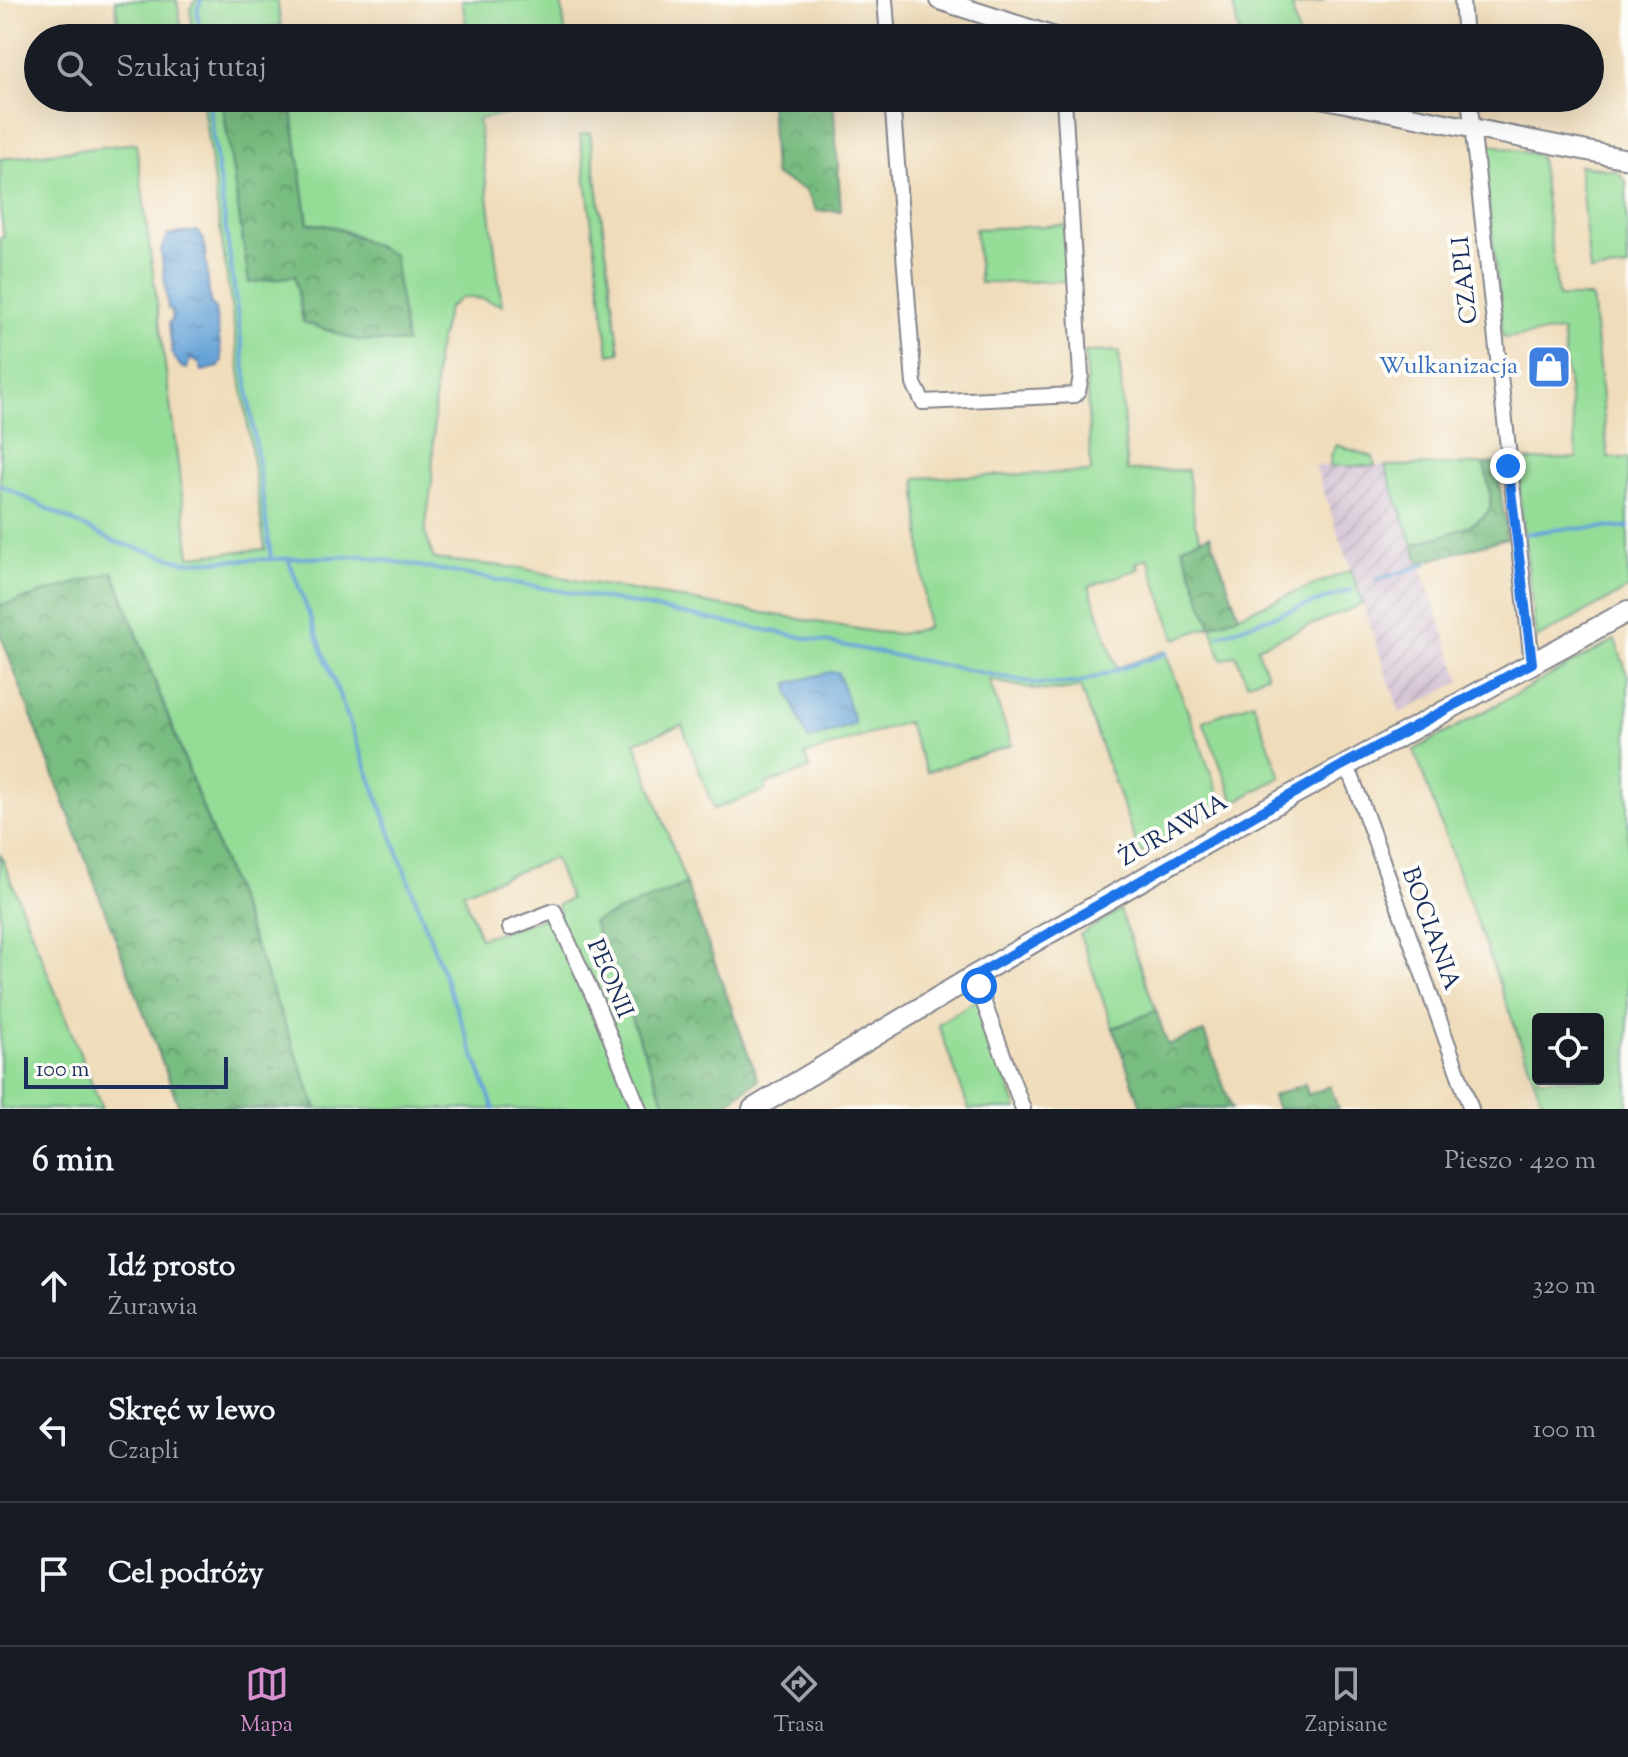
<!DOCTYPE html>
<html lang="pl">
<meta charset="utf-8">
<style>
body{margin:0;font-family:"Sorts Mill Goudy",serif;background:#20242c;color:#f1f3f6}
.controls{position:absolute;right:24px;bottom:24px;display:grid;overflow:hidden;border-radius:8px;box-shadow:0 8px 32px #0002}
.controls button{width:72px;height:72px;display:grid;place-items:center;padding:0;border:0;border-bottom:2px solid #363941;background:#171b24;color:#f1f3f6;font:40px sans-serif}
.scale{position:absolute;left:24px;bottom:20px;width:204px;box-sizing:border-box;padding-left:8px;border:4px solid #1b2f5e;border-top:0;font-size:22px;line-height:28px;white-space:nowrap;color:#1b2f5e;-webkit-text-stroke:6px #fdfcf7;paint-order:stroke}
.stop{position:absolute;width:24px;height:24px;margin:-18px;border:6px solid #1a73e8;border-radius:50%;background:#fff}
.stop.end{background:#1a73e8;border-color:#fff;box-shadow:0 2px 8px #0008}
.list{margin:0;padding:0;list-style:none}
h2{display:flex;justify-content:space-between;align-items:center;height:104px;margin:0;padding:0 32px;font-size:34px}
h2 small{font-size:26px;font-weight:400;color:#9ea1a6}
.list li{display:grid;grid-template-columns:52px 1fr auto;gap:24px;align-items:center;box-sizing:border-box;height:144px;padding:0 32px;border-top:2px solid #363941}
.list b{display:block;font-size:30px;white-space:nowrap}
.list p{margin:0;font-size:26px;white-space:nowrap;color:#9ea1a6}
.list em{font-size:26px;font-style:normal;color:#9ea1a6}
.icon{flex:none;width:44px;height:44px;fill:none;stroke:currentColor;stroke-width:2;stroke-linecap:round;stroke-linejoin:round}
.map{position:relative;flex:none;width:1628px;height:1109px;overflow:hidden}
.search{position:absolute;background:#171b24;box-shadow:0 8px 32px #0002;left:24px;right:24px;top:24px;height:88px;display:flex;align-items:center;gap:20px;box-sizing:border-box;padding:0 28px;border-radius:44px;color:#9ea1a6;font-size:30px}
.sheet{height:536px;background:#171b24}
nav{display:flex;justify-content:space-around;align-items:center;box-sizing:border-box;height:112px;border-top:2px solid #363941;background:#171b24;font-size:22px;color:#9ea1a6}
nav a{display:grid;justify-items:center;gap:4px}
nav .on{color:#d690ce}
.map>svg:first-child{display:block}
</style>
<div class="map">
<svg width="1628" height="1109" viewBox="0 0 1628 1109">
<defs>
<pattern id="industrial-furrows" width="10" height="10" patternUnits="userSpaceOnUse" patternTransform="scale(2)"><rect width="10" height="10" fill="#cfbdd0"/><path d="M-1 1l2-2M0 10L10 0M9 11l2-2" fill="none" stroke="#a79aac"/></pattern>
<pattern id="forest-crowns" width="20" height="18" patternUnits="userSpaceOnUse" patternTransform="scale(2)"><rect width="20" height="18" fill="#77bc80"/><path d="M2 6a3 3 0 1 1 6 0M12 15a3 3 0 1 1 6 0" fill="none" stroke="#61996c"/></pattern>
<pattern id="water-ripples" width="26" height="14" patternUnits="userSpaceOnUse" patternTransform="scale(2)"><rect width="26" height="14" fill="#65a3d7"/><path d="M2 4q2-2 4 0t4 0M15 11q2-2 4 0t4 0" fill="none" stroke="#5285b2"/></pattern>
</defs>
<rect width="100%" height="100%" fill="#fdfcf7"/>
<filter id="ink" filterUnits="userSpaceOnUse"><feTurbulence type="fractalNoise" baseFrequency=".0125" numOctaves="2"/><feDisplacementMap in="SourceGraphic" scale="16" xChannelSelector="R" yChannelSelector="G"/><feConvolveMatrix kernelMatrix="1 2 1 2 8 2 1 2 1" color-interpolation-filters="sRGB"/></filter>
<filter id="wash" filterUnits="userSpaceOnUse"><feTurbulence type="fractalNoise" baseFrequency=".006" numOctaves="4" result="noise"/><feDisplacementMap in="SourceGraphic" scale="32" xChannelSelector="R" yChannelSelector="G"/><feGaussianBlur stdDeviation="1.8" result="paint"/><feColorMatrix in="noise" values="0 0 0 0 0 0 0 0 0 0 0 0 0 0 0 0 0 1.4 0 .05"/><feComposite in="paint" operator="in"/></filter>
<g filter="url(#wash)">
<rect width="100%" height="100%" fill="#efdcba"/>
<path fill="url(#industrial-furrows)" d="M1315,466H1385L1461,681L1400,713Z"/>
<path fill="#94dd97" stroke="#58867a" stroke-width="2" fill-rule="evenodd" d="M115,0H177L183,38H120Z
M195,0H277L281,25L254,29V38H194L190,9Z
M462,0H561L566,38H468Z
M1232,0H1325L1292,7L1299,38H1240Z
M202,98H222L249,283L357,236L335,227L308,223L290,98H575L576,104L478,119L502,305L482,299L462,297L448,308L436,357L432,481L425,532L434,559L521,568L579,581L875,632L900,634L927,628L916,478L1091,472L1085,352L1119,351L1127,471L1188,470L1195,524L1201,539L1182,546L1211,626L1351,570L1363,604L1257,647L1267,675L1247,683L1236,655L1222,660L1211,626L1175,639L1148,558L1136,563L1139,569L1089,586L1117,668L1165,651L1224,808L1140,854L1080,687C1050,696 1019,686 989,680L1012,745L927,772L907,722L805,755L810,769L766,784V790L714,809L682,725L635,742L686,884L593,922L667,1109H317L114,573L0,606V238L4,237L0,210V159L136,143L190,556L265,549ZM554,858L570,899L557,905L560,913L480,938L463,892Z
M590,133L620,352L609,354L580,135Z
M1482,142L1540,156L1558,297H1592L1608,458H1628V589L1536,639L1516,461L1577,458L1562,331L1503,338Z
M1579,165L1617,171L1626,182L1628,268L1590,272Z
M1065,225L1069,281L980,283L975,229Z
M1337,445L1373,457L1375,466H1330L1331,455Z
M1484,464C1486,477 1493,494 1490,507C1487,526 1430,539 1413,545L1385,466Z
M1615,640L1628,676V1109H1545L1414,750ZM1598,1019V1079H1538V1019Z
M1253,702L1281,777L1235,802L1203,721Z
M0,853L102,1109H0Z
M1120,910L1156,1011L1113,1028L1080,935Z
M978,999L1017,1109H969L938,1024Z"/>
<path fill="url(#forest-crowns)" stroke="#49766f" stroke-width="2" d="M222,98H290L308,223L335,227L394,255L406,343L356,340L303,322L295,276L249,283Z
M795,98H833L841,211H817L805,190L774,175L770,100Z
M1497,463L1507,538L1420,563L1413,545C1430,539 1487,526 1490,507C1493,494 1486,477 1484,464Z
M1210,535L1239,616L1211,626L1182,546Z
M113,572L317,1109H180L0,633V606Z
M686,884L758,1080L719,1109H667L593,922Z
M1156,1011L1168,1045L1204,1032L1232,1109H1142L1113,1028Z
M1305,1084L1308,1095L1330,1086L1338,1109H1277L1272,1096Z"/>
<path fill="url(#water-ripples)" stroke="#40699a" stroke-width="2" d="M197,231L204,240L210,302L215,308L222,361L219,367L202,371L199,363L190,359L187,369L181,367L172,354L169,323L172,320V310L168,309L161,250L168,235Z
M830,672H838L855,724L808,740L789,693V683Z"/>
<g fill="none" stroke-linecap="round" stroke-linejoin="round">
<path stroke="#65a3d7" stroke-width="4" d="M201,38L197,11L201,0
M208,98L271,558
M0,485L113,541L185,562L361,556L623,602L1039,684L1078,683L1167,653
M1524,534L1560,529L1628,527
M288,558L494,1109
M1377,580L1426,564
M1219,635L1351,590"/>
</g>
</g>
<g filter="url(#ink)">
<g fill="none" stroke-linecap="round" stroke-linejoin="round">
<g stroke="#85868c" stroke-width="18">
<path id="minor" d="M885,0L888,38
M1462,0L1465,38
M892,98L914,384L923,402L1075,395L1078,392L1081,376L1064,98
M1469,98L1532,663
M1343,765L1352,778L1372,832L1471,1109
M510,928L554,911L596,1002L639,1109
M974,976L1023,1109"/>
</g>
<g stroke="#85868c" stroke-width="22">
<path id="tertiary" d="M939,0L1058,38
M1320,98L1628,159"/>
</g>
<g stroke="#85868c" stroke-width="24">
<path id="secondary" d="M753,1109L974,976L1237,825L1628,611"/>
</g>
<use href="#minor" stroke="#fff" stroke-width="14"/>
<use href="#tertiary" stroke="#fff" stroke-width="18"/>
<use href="#secondary" stroke="#fff" stroke-width="20"/>
</g>
</g>
<g fill="none" stroke-linecap="round" stroke-linejoin="round" filter="url(#ink)">
<path stroke="#1a73e8" stroke-width="10" d="M979,986L974,976L1343,765L1532,663L1508,466"/>
</g>
<defs>
<g id="shop-square" transform="scale(2.3)"><rect x="-9" y="-9" width="18" height="18" rx="4" fill="#3f7fe0" stroke="#fdfcf7"/><path d="M-5-2.5h2.3a2.7 3.5 0 0 1 5.4 0H5L5.5 6h-11ZM-1.5-2.5h3a1.5 2.3 0 0 0-3 0Z" fill="#fff"/></g>
</defs>
<g fill-rule="evenodd">
<use href="#shop-square" x="1549" y="367"/>
</g>
<g text-anchor="middle" dominant-baseline="central" stroke-width="8" stroke-linejoin="round" paint-order="stroke">
<g font-size="24" fill="#1b2f5e" stroke="#fdfcf7">
<text transform="translate(1466 280) rotate(-96)">CZAPLI</text>
<text transform="translate(1174 831) rotate(-30)">ŻURAWIA</text>
<text transform="translate(1430 929) rotate(70)">BOCIANIA</text>
<text transform="translate(609 979) rotate(67)">PEONII</text>
</g>
<g font-size="24" fill="#366cbe" stroke="#fdfcf7" text-anchor="end">
<text x="1518" y="367">Wulkanizacja</text>
</g>
</g>
</svg>
<div class="controls">
<button><svg class="icon" aria-label="locate" viewBox="0 0 24 24"><circle cx="12" cy="12" r="6"/><path d="M12 2v4M12 18v4M2 12h4M18 12h4"/></svg></button>
</div>
<div class="scale">100 m</div>
<div class="stop" style="left:979px;top:986px"></div>
<div class="stop end" style="left:1508px;top:466px"></div>
<div class="search"><svg class="icon" aria-label="search" viewBox="0 0 24 24"><circle cx="10" cy="10" r="6"/><path d="M15 15l6 6"/></svg>Szukaj tutaj</div>
</div>
<section class="sheet">
<h2>6 min<small>Pieszo · 420 m</small></h2>
<ul class="list">
<li><svg class="icon" aria-label="ahead" viewBox="0 0 24 24"><path d="M12 20V5M6 11l6-6 6 6"/></svg><div><b>Idź prosto</b><p>Żurawia</p></div><em>320 m</em></li>
<li><svg class="icon" aria-label="left" viewBox="0 0 24 24"><path d="M17 20v-9H6M10 6l-5 5 5 5"/></svg><div><b>Skręć w lewo</b><p>Czapli</p></div><em>100 m</em></li>
<li><svg class="icon" aria-label="arrive" viewBox="0 0 24 24"><path d="M6 21V4h12l-3 4 3 4H6"/></svg><div><b>Cel podróży</b></div></li>
</ul>
</section>
<nav>
<a class="on"><svg class="icon" aria-label="map" viewBox="0 0 24 24"><path d="M3 6l6-2 6 2 6-2v14l-6 2-6-2-6 2zM9 4v14M15 6v14"/></svg>Mapa</a>
<a><svg class="icon" aria-label="directions" viewBox="0 0 24 24"><path d="M12 3l9 9-9 9-9-9zM9 14v-3h6M13 9l2 2-2 2"/></svg>Trasa</a>
<a><svg class="icon" aria-label="saved" viewBox="0 0 24 24"><path d="M7 4h10v16l-5-4-5 4z"/></svg>Zapisane</a>
</nav>
